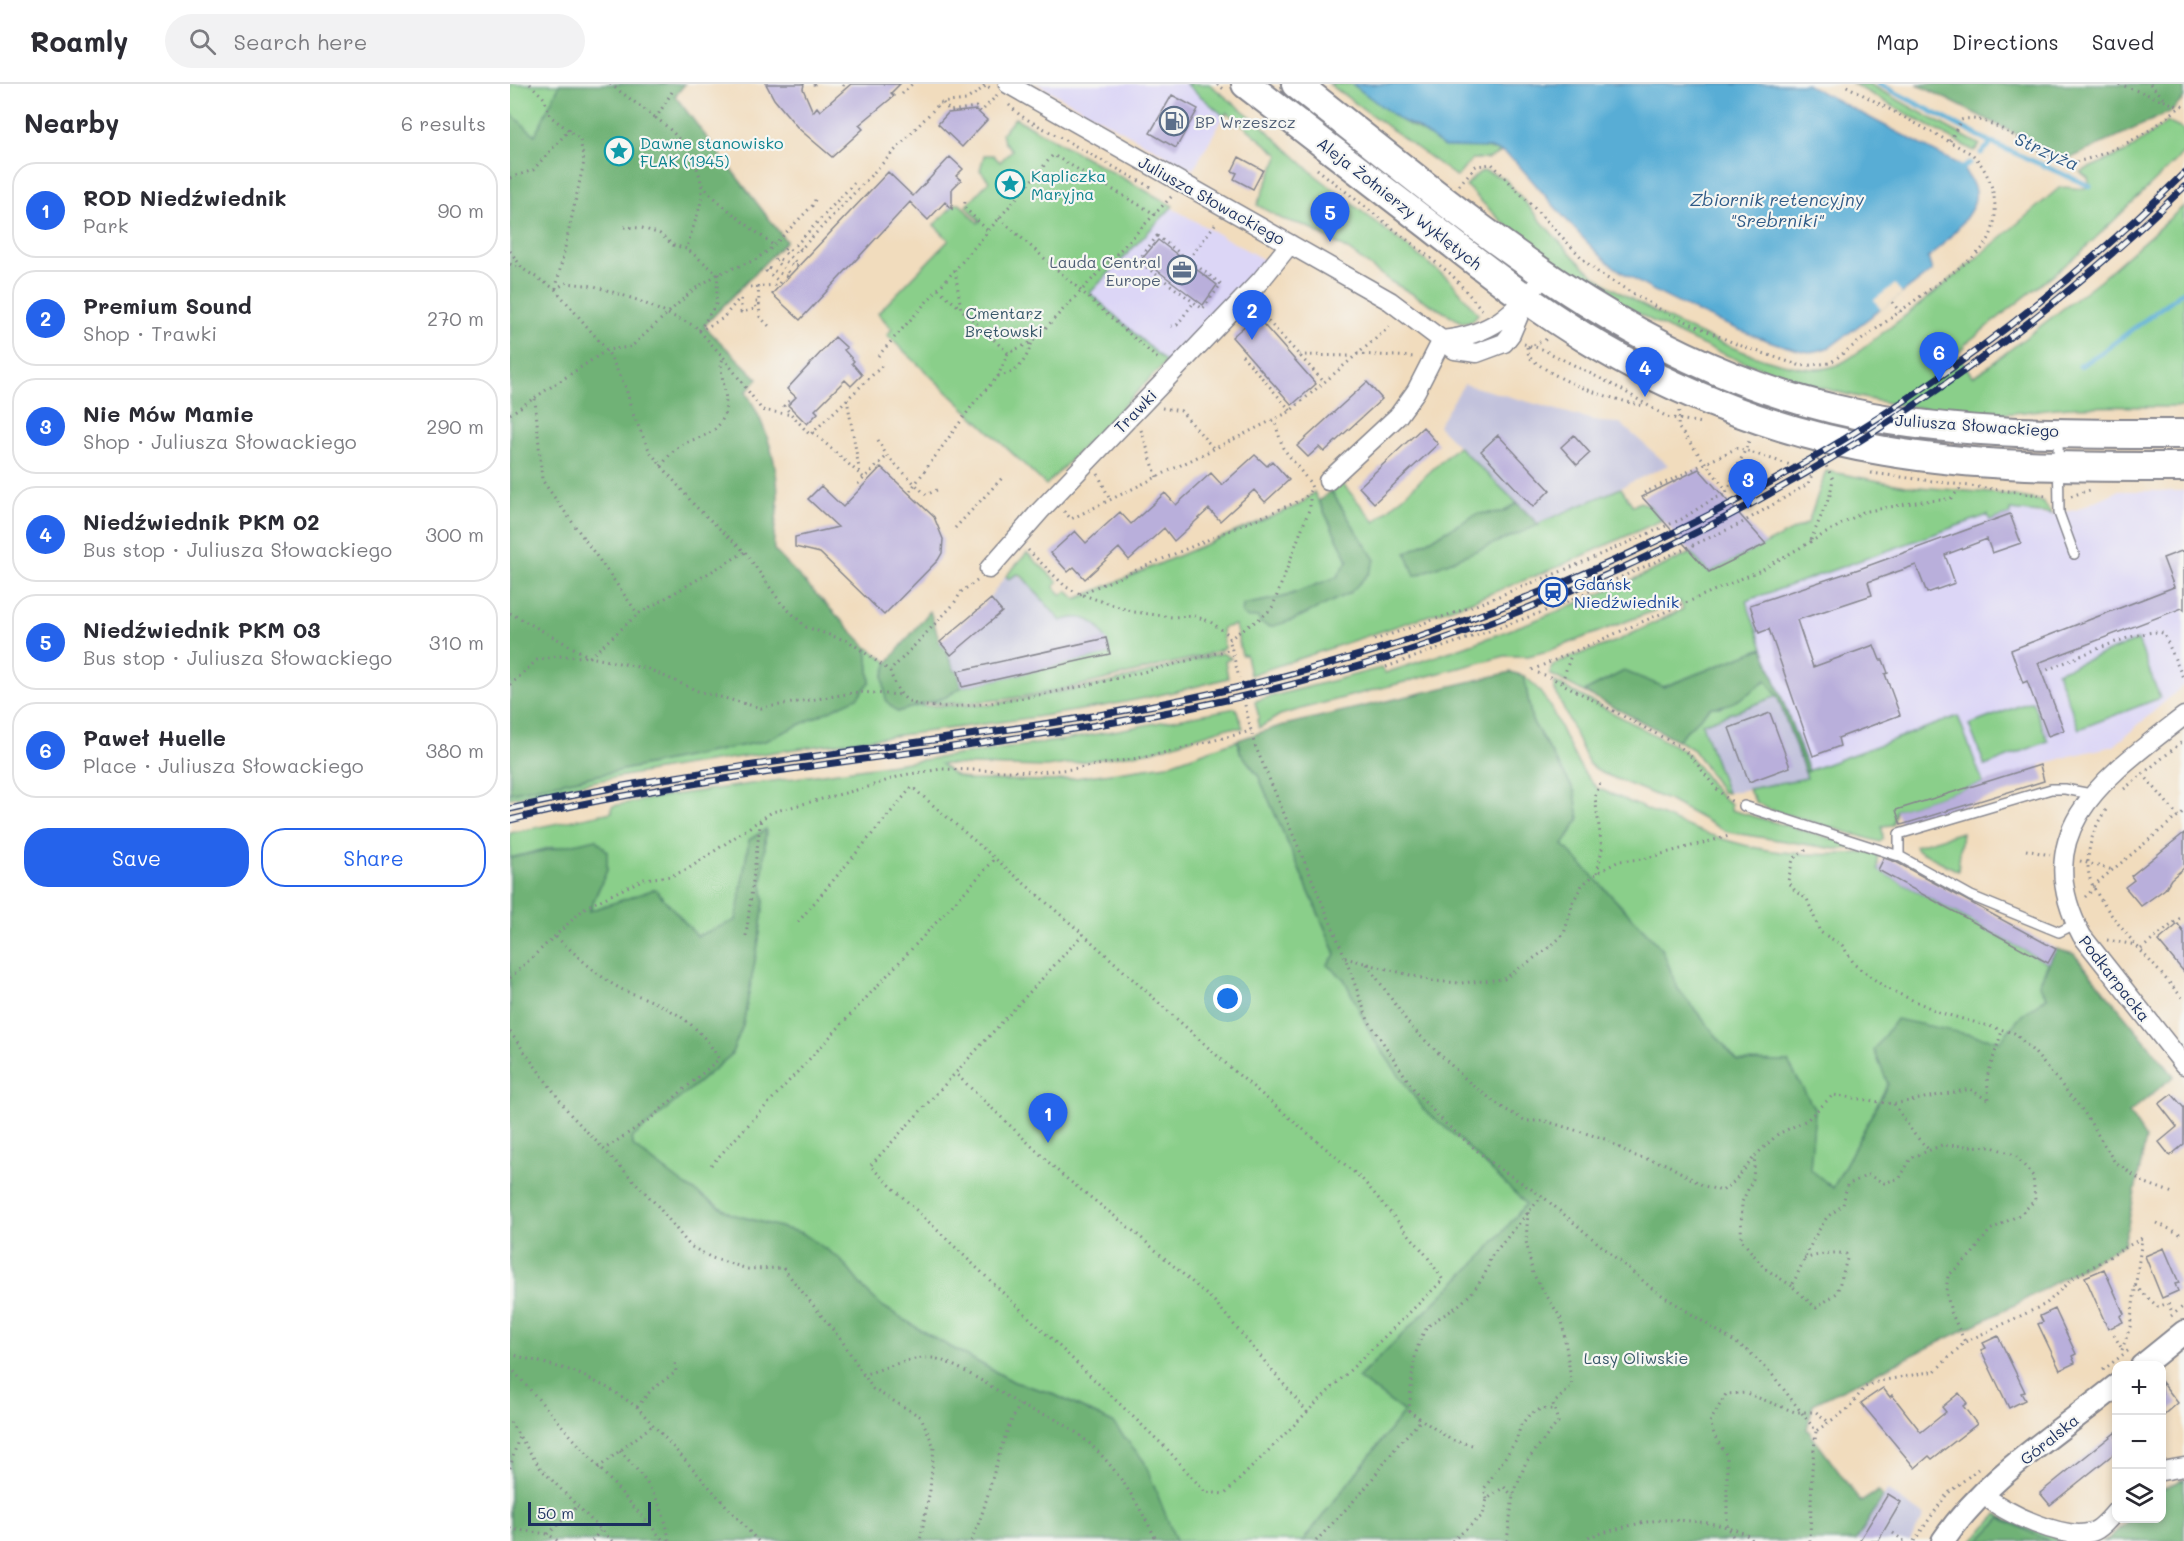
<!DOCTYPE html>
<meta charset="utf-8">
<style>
body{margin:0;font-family:Mali,sans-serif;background:#f2f2f3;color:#2b2b33}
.controls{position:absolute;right:18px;bottom:18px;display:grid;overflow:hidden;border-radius:12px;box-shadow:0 3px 9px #0003}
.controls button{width:54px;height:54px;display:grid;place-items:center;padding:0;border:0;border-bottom:2px solid #e1e1e2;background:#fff;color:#2b2b33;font:30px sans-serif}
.scale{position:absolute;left:18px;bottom:15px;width:123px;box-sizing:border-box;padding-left:6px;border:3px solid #1b2f5e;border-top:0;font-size:16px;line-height:21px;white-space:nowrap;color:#1b2f5e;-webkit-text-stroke:4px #f6f6f2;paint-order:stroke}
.you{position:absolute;left:718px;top:915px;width:21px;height:21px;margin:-15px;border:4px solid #fff;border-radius:50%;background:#1a73e8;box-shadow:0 0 0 9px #1a73e833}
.badge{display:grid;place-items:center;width:39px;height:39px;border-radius:50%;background:#2563eb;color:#fff;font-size:20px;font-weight:700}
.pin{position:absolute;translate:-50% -50px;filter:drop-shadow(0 2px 3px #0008)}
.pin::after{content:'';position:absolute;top:32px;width:21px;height:18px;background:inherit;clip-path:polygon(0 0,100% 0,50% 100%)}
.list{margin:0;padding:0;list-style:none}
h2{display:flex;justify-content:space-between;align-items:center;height:78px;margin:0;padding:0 24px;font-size:26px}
h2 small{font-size:20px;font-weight:400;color:#7c7c81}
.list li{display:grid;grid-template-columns:39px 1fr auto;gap:18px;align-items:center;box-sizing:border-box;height:96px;margin:0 12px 12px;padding:0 12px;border:2px solid #e1e1e2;border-radius:24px}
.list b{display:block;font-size:22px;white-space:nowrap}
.list p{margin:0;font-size:20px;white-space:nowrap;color:#7c7c81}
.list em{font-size:20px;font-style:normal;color:#7c7c81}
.actions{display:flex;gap:12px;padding:18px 24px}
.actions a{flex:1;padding:14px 0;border:2px solid #2563eb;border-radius:24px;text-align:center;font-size:21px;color:#2563eb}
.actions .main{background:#2563eb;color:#fff}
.icon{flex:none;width:33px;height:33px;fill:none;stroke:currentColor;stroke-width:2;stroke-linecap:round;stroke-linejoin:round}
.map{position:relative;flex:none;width:1674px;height:1457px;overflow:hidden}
header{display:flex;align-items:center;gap:36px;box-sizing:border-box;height:84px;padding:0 30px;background:#fff;border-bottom:2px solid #e1e1e2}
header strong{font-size:28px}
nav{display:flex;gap:33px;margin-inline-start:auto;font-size:21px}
.search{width:420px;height:54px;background:#f2f2f3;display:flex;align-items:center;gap:15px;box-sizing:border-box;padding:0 21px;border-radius:33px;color:#7c7c81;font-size:22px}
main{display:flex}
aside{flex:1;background:#fff}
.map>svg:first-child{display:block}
</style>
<header>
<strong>Roamly</strong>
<div class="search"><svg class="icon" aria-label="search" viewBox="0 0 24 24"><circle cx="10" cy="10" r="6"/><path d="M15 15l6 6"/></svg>Search here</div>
<nav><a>Map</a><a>Directions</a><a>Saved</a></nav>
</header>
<main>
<aside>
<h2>Nearby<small>6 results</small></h2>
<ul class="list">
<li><span class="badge">1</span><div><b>ROD Niedźwiednik</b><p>Park</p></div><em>90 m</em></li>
<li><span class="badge">2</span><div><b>Premium Sound</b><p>Shop · Trawki</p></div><em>270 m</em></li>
<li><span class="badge">3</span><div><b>Nie Mów Mamie</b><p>Shop · Juliusza Słowackiego</p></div><em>290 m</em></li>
<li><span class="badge">4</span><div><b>Niedźwiednik PKM 02</b><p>Bus stop · Juliusza Słowackiego</p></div><em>300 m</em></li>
<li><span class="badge">5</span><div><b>Niedźwiednik PKM 03</b><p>Bus stop · Juliusza Słowackiego</p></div><em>310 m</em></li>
<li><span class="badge">6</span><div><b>Paweł Huelle</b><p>Place · Juliusza Słowackiego</p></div><em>380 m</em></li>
</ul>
<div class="actions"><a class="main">Save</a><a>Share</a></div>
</aside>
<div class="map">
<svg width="1674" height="1457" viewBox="0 0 1674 1457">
<rect width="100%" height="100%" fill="#f6f6f2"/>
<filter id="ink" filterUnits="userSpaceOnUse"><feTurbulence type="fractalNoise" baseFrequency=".0167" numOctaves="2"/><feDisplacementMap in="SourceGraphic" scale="12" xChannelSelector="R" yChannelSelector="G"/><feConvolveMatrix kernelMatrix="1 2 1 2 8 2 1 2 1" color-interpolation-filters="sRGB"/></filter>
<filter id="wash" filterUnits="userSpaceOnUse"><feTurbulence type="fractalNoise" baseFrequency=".008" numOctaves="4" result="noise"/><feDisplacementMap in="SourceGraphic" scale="24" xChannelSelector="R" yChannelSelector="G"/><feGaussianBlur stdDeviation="1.35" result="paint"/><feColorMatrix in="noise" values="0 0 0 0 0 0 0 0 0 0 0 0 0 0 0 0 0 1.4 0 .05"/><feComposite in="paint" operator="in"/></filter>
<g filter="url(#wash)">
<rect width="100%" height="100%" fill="#f1dcbd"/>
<path fill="#dcd6f6" d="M527,0H676L714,32L683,86Z
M662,124L756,177L658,280L580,209Z
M1608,407H1674V601L1604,662L1560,672L1473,699L1448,632L1299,687L1236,517L1479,431L1480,436L1500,426L1537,431L1549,429L1566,426Z"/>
<path fill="#c2c2dc" d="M954,300L1090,338L1110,339L1158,381L1029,441L928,342Z
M507,490L560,534H573L583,539L595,549L600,570L452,603L448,587H445L438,572L439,570L430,558L475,519L496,492L499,495Z
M1267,612L1297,694L1217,709L1191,640Z
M1377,1406L1414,1432L1400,1457H1346Z"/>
<path fill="#8acf8a" stroke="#527f74" stroke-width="1.5" d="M0,0H50L25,52L0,29Z
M676,0H699L750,40L805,91L941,197L968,230L962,237L951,238L880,197L838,166L796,142L772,135L747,121L769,71L717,28L714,32Z
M819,0H842L890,36L918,51L992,68L977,75H962L947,93Z
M1343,0H1359L1470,61L1464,67Z
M505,34L663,122L580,209L656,278L536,401L377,251L382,245L368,229L439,156L424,141L445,120H450L468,139L470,137L456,122L479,97L470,86L474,71H483L490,78L502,66L494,58L492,50Z
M1657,38L1674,46V69L1568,171L1454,261L1455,263L1447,269L1462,292L1471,288L1590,196L1674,122V323C1636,323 1598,322 1560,323C1533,324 1506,331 1479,330C1305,323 1133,251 999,143C983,131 970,115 956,102C976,78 974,89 994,94C1022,125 1052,165 1084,191C1124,222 1274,298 1321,283C1340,278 1358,259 1374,248C1435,202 1492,153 1549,104C1561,101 1569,108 1580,102L1578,94L1570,88L1618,67Z
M948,362L1007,419L993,428L967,430L896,469L905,492L1111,404L1123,422L1130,418L1139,421L1152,436L1050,482L959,518L740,591L736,571H732L725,541L712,544L714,564C696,573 673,576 653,581C580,600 495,622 419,619L436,613L452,603L600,570C594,544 581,526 551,537L511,491L507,490L499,495L496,492L517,469L548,498L544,503L552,511L557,507L566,515L791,420L804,408L838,476L827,493L774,513L733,521C783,521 841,531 865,476L821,407L832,399L865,438Z
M1316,387L1396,402L1493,410L1532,417L1542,430L1500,426V430L1480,437L1478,431L1236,517L1253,564L1153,603L1114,587L1074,608L1040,590L1041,584L1048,578L1107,557L1173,525L1170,517L1038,567L1018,572H995L802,622L770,631L749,644L747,636L749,633L745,618L748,616L871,584L875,589C980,556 1082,516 1181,469L1199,488L1298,439Z
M1628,556L1650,614L1569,645L1547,588Z
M357,563L378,578L373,593L387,628L407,622L479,621L598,599L712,569L721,574L715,577L718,594C586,631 448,642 314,661C209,675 104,692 0,714V709L255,657L360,598Z
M1014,592C1050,619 1054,672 1087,704C1131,722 1177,745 1223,758C1270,772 1321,773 1368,767V786L1538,879L1529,900L1537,913L1512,931L1490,957L1386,936L1365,966L1378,1000L1323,1104L1299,1085L1305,1026L1227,977L1168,905L1152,865L1053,761L1069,735L1065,708L1022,637Z
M1256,595L1267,612L1192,640L1217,709L1212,708L1184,666L1167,656L1201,623H1212Z
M1045,598L1173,666C1192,682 1201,707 1221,720V726L1345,761L1344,764L1325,765L1217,748L1160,717L1092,689L1079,680L1044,604Z
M1522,617L1538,657L1475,682L1459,641Z
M726,624L733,644H715L643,667L537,683L431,680L443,690L459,696L544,697L657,681L728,656L730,668L748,691L826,870L817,881L834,895L864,956L950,1056L1017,1120L975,1169L848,1294L894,1328L793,1457H666L603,1339L541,1309L504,1298L417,1250L372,1222L355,1206L330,1175L292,1149L221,1130L176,1102L124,1063L120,1055L221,971L233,941L249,855L254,817L252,800L256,746L239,756L226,837L187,852L145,805L79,828L97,786L43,763L0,774V749L102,728V722L156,712L555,656Z
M1448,632L1473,699L1386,726L1383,741L1372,742L1373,754L1370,758L1258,725L1246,718L1238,705L1297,694L1295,688Z
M1452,748L1448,787L1406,765L1405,762Z
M1487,1431L1553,1457H1539L1491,1434L1469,1457H1462Z"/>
<path fill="#6fb276" stroke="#45706a" stroke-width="1.5" d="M50,0H175L165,12L276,157L194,242L248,295L236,308C255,340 268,377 268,415C268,432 262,449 264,466L357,563L360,598L347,614L255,657L0,709V29L25,51Z
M1407,0H1674V14L1662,27L1557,76Z
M821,407L865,476L859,489L840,509L783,536L760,543L750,539L748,533L738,534L732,530L733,521L774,513L827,493L838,476L809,417Z
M1007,419L1029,441L905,492L896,469L967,430L993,428Z
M420,527L430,558L440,570L438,572L445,587H448L452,603L436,613L387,628L376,617L373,593L378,578Z
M1253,564L1299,687L1295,688L1267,612L1256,596C1240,609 1223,623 1201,623L1167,656L1074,608L1114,587L1154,603Z
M1001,588L1014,592L1022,637L1065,708L1069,735L1053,761L1152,865L1168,905L1227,977L1278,978L1305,1026L1300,1085L1323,1104L1378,1000L1364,966L1386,935L1490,957L1512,931L1537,913L1529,900L1546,865L1564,870L1664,992L1619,1029L1636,1055L1614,1160L1503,1222L1303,1320L1297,1345L1351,1418L1368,1407L1373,1413L1346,1457H793L894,1328L848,1294L975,1169L1016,1120L950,1056L913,1025L864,956L834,895L817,881L826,870L748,691L730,668L728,656L770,642Z
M256,745L252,800L254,817L249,855L233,941L221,971L121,1055L124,1063L176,1102L221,1130L292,1149L330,1175L355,1206L372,1222L417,1250L504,1298L541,1309L603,1339L634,1377L666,1457H0V774L86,755L97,767V786L79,827L145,805L187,852L226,836L239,756Z
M1674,1395V1457H1592L1598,1455L1620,1435L1652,1434V1405Z
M1491,1434L1539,1457H1469Z"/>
<path fill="#58add5" stroke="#3a6e9a" stroke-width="1.5" d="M842,0H1296L1448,80C1473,106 1469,118 1448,144C1438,155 1429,165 1418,174L1422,187L1320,263C1311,266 1303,269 1293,267C1246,257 1126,205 1091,172C1060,143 1033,108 1005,77L992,68L980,64L934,63L905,42L890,36Z"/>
<path fill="#f1dcbd" d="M1385,200L1392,210L1371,226L1364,216Z"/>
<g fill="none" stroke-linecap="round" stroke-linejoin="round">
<path stroke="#58add5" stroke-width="5" d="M1369,0L1482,59L1580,102
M1471,69L1482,59
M1446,82L1452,85L1460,79
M1570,282L1591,269L1674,207"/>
</g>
<g id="blocks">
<path fill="#b9afdb" d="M256,0H294L293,5L303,28L307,23L310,27L341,0H390L381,9L384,12L349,41L353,45L322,73L288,44L264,15Z
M662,11L688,25L666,64L640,49Z
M466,26L477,36L452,63L428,40L438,29Z
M440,73L453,85L446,92L451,96L442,105V125L435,118L418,136L400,118L290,236L262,210L378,88L403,112Z
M729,73L753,86L743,105L724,95L727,89L722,87Z
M648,156L707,201L693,221L632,175Z
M746,232L806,300L782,321L722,253Z
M325,253L337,264L334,266L344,277L342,279L352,291L341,302L335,296L305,326L308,329L297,340L278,321L286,313L277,305Z
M857,298L872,315L814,368L809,363L798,373L787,362Z
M913,343L928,360L864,419L849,403Z
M988,351L1040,406L1023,423L971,367Z
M1064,351L1080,369L1067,381L1051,363Z
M745,371L757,382L762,377L779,396L755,418L744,406L710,437L699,425L664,457L654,444L619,476L609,464L575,495L564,483L558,488L541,469L565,447L576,459L610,428L621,440L655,409L666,421L701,389L712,401Z
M371,383L424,433L433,455L432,469L428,476L374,531L310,469L285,463V453L328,443L298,415L311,402L333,423Z
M1189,385L1256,460L1199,488L1132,413Z
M1500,430L1511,459L1482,469L1477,455L1435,471L1445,499L1417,509L1406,481L1358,498L1362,511L1287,536L1303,583L1364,561L1370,576H1373L1378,589L1375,590L1390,631L1328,654L1330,662L1303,672L1259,545L1249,549L1240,521L1352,484Z
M1674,466V526L1672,524L1528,579L1554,646L1538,652L1517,597L1513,599L1501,566L1664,503L1653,474Z
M481,515L492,528L441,571L430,558Z
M596,554L600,570L452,603L448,587Z
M1260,629L1280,683L1239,698L1219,644Z
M1530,681L1534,697L1391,741L1386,726Z
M1674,749V784L1661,795L1655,805L1631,822L1615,803L1624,796L1621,792Z
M1374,774L1386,778L1546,865L1538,879L1368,786Z
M1668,840L1674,849V888L1648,857Z
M1662,1010L1674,1024V1060L1660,1072L1649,1058L1667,1043L1649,1020Z
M1654,1164L1669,1199L1665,1200L1668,1207L1652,1214L1635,1172Z
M1594,1185L1614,1230L1610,1232L1613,1238L1598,1245L1575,1193Z
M1545,1225L1566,1270L1562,1272L1565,1279L1550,1286L1528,1240L1533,1238L1530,1232Z
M1488,1252L1515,1308L1511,1309L1515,1316L1499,1324L1471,1266L1476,1264L1473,1259Z
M1652,1298L1668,1319L1652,1333Z
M1373,1304L1380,1313L1382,1311L1411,1348L1436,1328L1432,1323L1449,1309L1457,1319L1453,1322L1467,1340L1422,1375L1419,1372L1405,1384L1351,1319Z
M1606,1348V1368L1540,1421L1530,1409Z
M1378,1410L1391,1418L1368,1457H1349Z"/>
</g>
</g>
<g filter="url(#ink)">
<use href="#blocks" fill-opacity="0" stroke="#86868e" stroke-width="1.5"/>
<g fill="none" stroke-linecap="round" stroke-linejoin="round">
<g stroke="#86868e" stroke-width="12">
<path id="service" d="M1548,353L1549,429L1564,470
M1234,722L1389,772
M1565,840L1549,848L1461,812L1389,772V750L1541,705H1555L1581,710"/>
</g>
<g stroke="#86868e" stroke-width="21">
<path id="minor" d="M498,0L880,217L945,266L967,269L994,259L1001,250L1016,215
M932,256C981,251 1004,230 1034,192
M818,397L888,332L906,307L932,256
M479,485L530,427L751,196L780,160
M1674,632C1598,691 1515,745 1572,852L1674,981
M1652,1387L1674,1383
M1473,1410C1494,1429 1555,1457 1582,1448C1591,1445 1600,1434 1606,1427"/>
</g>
<g stroke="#86868e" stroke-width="26">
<path id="tertiary" d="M1632,1282L1674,1248
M1433,1457C1476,1393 1548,1349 1606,1302"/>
</g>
<g stroke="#86868e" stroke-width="32">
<path id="primary" d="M736,0C797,47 858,94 919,141C970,181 1021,221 1077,255C1167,310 1271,350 1375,367C1474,384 1574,383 1674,383
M786,0C954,130 1110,275 1324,325C1437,352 1558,350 1674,350"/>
</g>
<path stroke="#86868e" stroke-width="3" stroke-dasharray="1.5 4.5" stroke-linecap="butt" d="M20,0L34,14L40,32L70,55L74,78L46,204
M100,0L146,34
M304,0L305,6
M473,0L482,5
M707,0L715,6
M1609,0L1671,23
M1640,0L1655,15
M333,2L334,0
M162,8L146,34C169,50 197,85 191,116C189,131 180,148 177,165
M392,10L402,0
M433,19L440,27L466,23L471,28L487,11
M499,21L511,32L644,105
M1440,57L1451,36C1483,26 1537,81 1560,79C1583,76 1625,57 1644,43C1655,36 1663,27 1674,21
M807,85L942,191L974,228
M0,94L23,86L60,45
M192,101C213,124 239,142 263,161
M949,101L966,82L982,80L1077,179L1090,190L1151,226L1226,260L1291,282L1320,279L1461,175C1466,170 1474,164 1477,158C1493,131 1484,91 1462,70L1333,0
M455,118L454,123L478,147
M489,134L650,277
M114,143L132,144L150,150L163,161L177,165L208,190L206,220L189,247
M647,152L711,200L693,225L628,177Z
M291,165L286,161L344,99
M0,167L13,185L45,205L97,266L116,304L122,328L140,368L185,422L235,468L271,519L296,543L340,558L380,587
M679,175L706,139
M0,180L11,185
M248,202L250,233L262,245
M240,203L268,201L270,198L256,187L258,184L276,192L279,189L265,177L267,174L285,182L288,180L273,167L276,164L287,169L430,19L456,16L476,2
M45,205L56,199L84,202L127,216L185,242L214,274L252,326L282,331
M428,205L450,224
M231,215V228L246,225L245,218H249
M1382,218L1390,228
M746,224L814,298
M661,242L667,241L684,218
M189,247L212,235L229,215H231
M1014,260L1032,265L1109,304L1157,333L1192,339
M1017,263L1019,273C1051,300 1093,312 1133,322
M1018,263L1037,255
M498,269L451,225L445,186L543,71L645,130
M847,270L906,273
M732,271L781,327
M789,271L842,272
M368,272L445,186
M488,292C509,289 516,276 522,258
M25,315L32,396L128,530
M337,315L350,390
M279,317L274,322L300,351L375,279
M652,324L671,327L704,365
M1169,327L1168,343L1217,407
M0,330L97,266L121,263L183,206L208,190L245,176L259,166L302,122L306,114
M631,346L647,393
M303,348L354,394
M368,356L377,372L416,411L429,405
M151,382C156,376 161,368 167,364C183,352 203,355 213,334C222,312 206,287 213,275
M1361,389L1536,412
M588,390L600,416
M348,400L377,372
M400,407L464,319L488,292L498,269L522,258L662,112
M1134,409L1227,364L1303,388
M1561,412L1580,406
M554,427L561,435L779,328L883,240
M445,444L493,393
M1301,456L1320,411L1323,395L1313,376
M518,466L556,503L570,510L624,528L662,533L684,532L699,537L718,550L729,594
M467,497L452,507L443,521L380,587C383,597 389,612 399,617C441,642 668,579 722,565
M570,510L794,415L802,404L800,399L773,364L764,336
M0,529L80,573L138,585L188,607L251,624L349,608L391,611
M719,556C733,543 753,536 763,522L800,423V410
M864,556L961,523L1052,487L1172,435L1203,415L1215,411L1240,355
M876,583L1033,528L1230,440L1298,400L1309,374
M1022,586L1251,486L1353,428L1412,417L1432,416L1441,414L1453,402
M1532,588C1553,580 1639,539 1654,550L1674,596
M1028,589L1038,592L1169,662C1191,678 1200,705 1223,718
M1052,598L1061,571
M0,601L27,576L47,572L80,573L128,530L235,468
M735,621L744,659L833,868L858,936L907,1010L936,1040L984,1081L1032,1112L1144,1206L1237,1266L1261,1289L1306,1347L1338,1325L1355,1303L1370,1297L1425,1287L1455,1258L1536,1220L1563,1194L1632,1154
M1633,690L1668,732
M1614,705L1672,658
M1596,726C1582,744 1572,778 1582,800C1599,836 1648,884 1674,916
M1296,766L1283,775L1278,797L1286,808L1297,815L1310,848L1332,861L1345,881L1376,904L1431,929L1504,949L1525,969L1574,1028L1604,1077L1633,1098L1663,1109
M1516,766L1540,771
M1570,777L1603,786
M1087,789L1092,765L1085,713L1091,696
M1583,802L1674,727
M1575,813L1585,804
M288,838L402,703L573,850L360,1082L657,1365L695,1408L715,1410L797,1328L705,1218L621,1145L552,1091L445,989
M573,850L723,986L852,1095L917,1172L933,1196L797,1328
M236,852L251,733
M46,853C67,871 87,892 111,905C119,909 128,911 137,915C169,928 192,945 209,975L141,1034L96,1064
M1597,856L1626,861
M1631,865L1669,835L1674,834
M835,874L923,897L951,899L994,895L1040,863L1054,850L1063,818L1072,801L1087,789L1109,777L1133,775L1219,752
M857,880L901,943L962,1001L993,1024L1016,1037H1035L1095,1055L1122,1071L1156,1080L1194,1102L1212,1107L1225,1097L1245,1072
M0,894L76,823L134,795L161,792L178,785L262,728L358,703L393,691L432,685L528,688L562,685L641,672L741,647
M0,948L60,1030L146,1120L180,1162L202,1174L238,1185L273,1184L332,1257L363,1305L411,1333L424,1363L420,1406L410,1457
M1384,1020L1404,1050L1419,1066
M201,1081L486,774
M1647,1139L1674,1152
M1294,1175C1307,1171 1322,1167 1336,1170L1337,1175L1327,1209L1306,1224L1282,1202L1304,1154L1317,1133L1333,1121L1337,1101L1358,1091L1374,1099L1390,1094L1401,1074L1432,1061L1482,1063L1505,1071L1523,1092L1525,1116L1511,1130L1480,1146L1462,1170L1438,1192L1436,1207L1441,1228L1455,1258
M1282,1202L1254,1184L1231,1155L1232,1118L1243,1095L1245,1072L1268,1050L1297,1036L1323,1011L1384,1020L1460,1005L1479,1017L1477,993L1492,947
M1625,1202L1648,1223L1658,1219L1663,1230
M1661,1232L1674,1222
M1604,1251L1612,1265
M1612,1266L1620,1243L1632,1154
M0,1270L63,1287L100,1305L127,1323L248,1457
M0,1283L154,1457
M1593,1286L1619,1266
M352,1291C374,1285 401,1272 423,1274C440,1276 489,1307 504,1317C518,1327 536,1329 550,1338C597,1365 623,1410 647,1457
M127,1323L142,1305L166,1288L165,1277
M0,1338L31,1385L102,1457
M962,1361L941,1356L899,1327C902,1302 901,1267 916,1245C921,1237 935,1231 942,1226C958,1215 978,1193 980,1174L1032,1112
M110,1367C135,1393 155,1420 159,1457
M0,1384L9,1352
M88,1384L144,1340
M977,1415L974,1405L1006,1357L1011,1341L1020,1330L1031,1325H1044
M0,1445L38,1450L48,1457
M1383,1449L1394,1457
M38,1450L67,1423
M82,1457L90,1447
M461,1457C482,1414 485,1362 510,1321
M806,1457L853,1407L888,1361L911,1336
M942,1457L973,1431L977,1415L994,1403L1003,1412
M997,1457L1003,1412L1016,1378L1048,1338L1043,1320L1062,1302L1052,1236L1023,1190L1016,1157L1018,1128
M1074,1457L1080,1452C1103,1447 1136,1435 1159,1436C1180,1436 1231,1440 1243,1457
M1226,1457L1217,1443V1372L1205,1353L1200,1338L1216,1310L1236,1309L1285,1328H1306L1320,1339
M1300,1457L1302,1385L1306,1347
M1404,1457L1437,1410L1468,1385"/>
<use href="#service" stroke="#fff" stroke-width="9"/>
<use href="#minor" stroke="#fff" stroke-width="18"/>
<use href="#tertiary" stroke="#fff" stroke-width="22"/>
<use href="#primary" stroke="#fff" stroke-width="28"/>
<g stroke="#1b2f5e" stroke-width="7">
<path id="rail" d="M0,725C212,676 430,662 644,621C1028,548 1396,365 1674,89
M0,736C224,682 454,670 679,624C1051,549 1402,367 1674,103"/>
</g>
<use href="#rail" stroke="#f6f6f2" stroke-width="4.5" stroke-dasharray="14" stroke-linecap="butt"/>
</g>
</g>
<defs>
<g id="fuel-ring" transform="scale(1.5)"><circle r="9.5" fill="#f6f6f2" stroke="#5c6f8a" stroke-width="1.5"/><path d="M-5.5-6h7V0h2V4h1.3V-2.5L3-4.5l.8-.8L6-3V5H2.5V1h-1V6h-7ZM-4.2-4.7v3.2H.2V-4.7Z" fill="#5c6f8a"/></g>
<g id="sight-ring" transform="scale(1.5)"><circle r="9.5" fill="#f6f6f2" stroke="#0f9aa8" stroke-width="1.5"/><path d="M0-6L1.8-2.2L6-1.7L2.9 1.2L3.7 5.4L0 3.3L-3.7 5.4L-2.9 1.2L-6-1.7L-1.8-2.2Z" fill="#0f9aa8"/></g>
<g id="office-ring" transform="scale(1.5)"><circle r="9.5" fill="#f6f6f2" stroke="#5c6f8a" stroke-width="1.5"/><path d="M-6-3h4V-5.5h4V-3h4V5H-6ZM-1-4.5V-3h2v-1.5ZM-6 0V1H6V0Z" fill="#5c6f8a"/></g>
<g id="station-ring" transform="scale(1.5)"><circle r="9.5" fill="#f6f6f2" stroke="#1a4fb4" stroke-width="1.5"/><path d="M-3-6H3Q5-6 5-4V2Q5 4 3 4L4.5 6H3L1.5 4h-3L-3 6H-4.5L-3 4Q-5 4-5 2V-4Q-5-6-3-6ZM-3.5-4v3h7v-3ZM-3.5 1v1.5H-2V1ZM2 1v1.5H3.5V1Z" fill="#1a4fb4"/></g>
</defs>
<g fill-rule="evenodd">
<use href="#fuel-ring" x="664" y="37"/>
<use href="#sight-ring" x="109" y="67"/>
<use href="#sight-ring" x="500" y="100"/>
<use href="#office-ring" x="672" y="186"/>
<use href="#station-ring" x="1043" y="508"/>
</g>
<g text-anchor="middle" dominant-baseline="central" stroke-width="4.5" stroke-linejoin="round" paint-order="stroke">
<g font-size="16" fill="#4e5e75" stroke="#f6f6f2" text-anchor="start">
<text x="685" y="37">BP Wrzeszcz</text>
<text x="651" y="177" text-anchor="end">Lauda Central<tspan x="651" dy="18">Europe</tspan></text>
</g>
<g font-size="16" fill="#0d838f" stroke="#f6f6f2" text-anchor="start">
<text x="130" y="58">Dawne stanowisko<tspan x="130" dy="18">FLAK (1945)</tspan></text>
<text x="521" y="91">Kapliczka<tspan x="521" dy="18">Maryjna</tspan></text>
</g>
<g font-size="16" fill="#1b2f5e" stroke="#f6f6f2">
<text transform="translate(702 116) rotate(29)">Juliusza Słowackiego</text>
<text transform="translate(890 119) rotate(38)">Aleja Żołnierzy Wyklętych</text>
<text transform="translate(625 327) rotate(-46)">Trawki</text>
<text transform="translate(1467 341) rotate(4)">Juliusza Słowackiego</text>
<text transform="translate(1605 894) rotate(52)">Podkarpacka</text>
<text transform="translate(1539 1355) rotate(-39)">Góralska</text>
</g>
<g font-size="16" fill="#375769" stroke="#f6f6f2">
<text x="494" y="228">Cmentarz<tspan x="494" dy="18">Brętowski</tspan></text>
<text x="1126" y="1273">Lasy Oliwskie</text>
</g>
<g font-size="16" fill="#164399" stroke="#f6f6f2" text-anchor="start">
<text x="1064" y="499">Gdańsk<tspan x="1064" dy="18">Niedźwiednik</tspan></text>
</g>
<g font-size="18" font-style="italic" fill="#305b88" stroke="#f6f6f2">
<text transform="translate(1537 67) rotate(24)">Strzyża</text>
<text x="1267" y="115">Zbiornik retencyjny<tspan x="1267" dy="21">"Srebrniki"</tspan></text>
</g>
</g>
</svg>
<div class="controls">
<button>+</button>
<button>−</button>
<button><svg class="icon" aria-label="layers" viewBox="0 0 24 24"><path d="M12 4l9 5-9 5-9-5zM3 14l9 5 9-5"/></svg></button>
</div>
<div class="scale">50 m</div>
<div class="you"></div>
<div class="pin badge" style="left:538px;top:1059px">1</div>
<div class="pin badge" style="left:742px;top:256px">2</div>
<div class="pin badge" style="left:1238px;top:425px">3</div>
<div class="pin badge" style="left:1135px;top:313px">4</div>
<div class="pin badge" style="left:820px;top:158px">5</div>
<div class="pin badge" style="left:1429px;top:298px">6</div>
</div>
</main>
